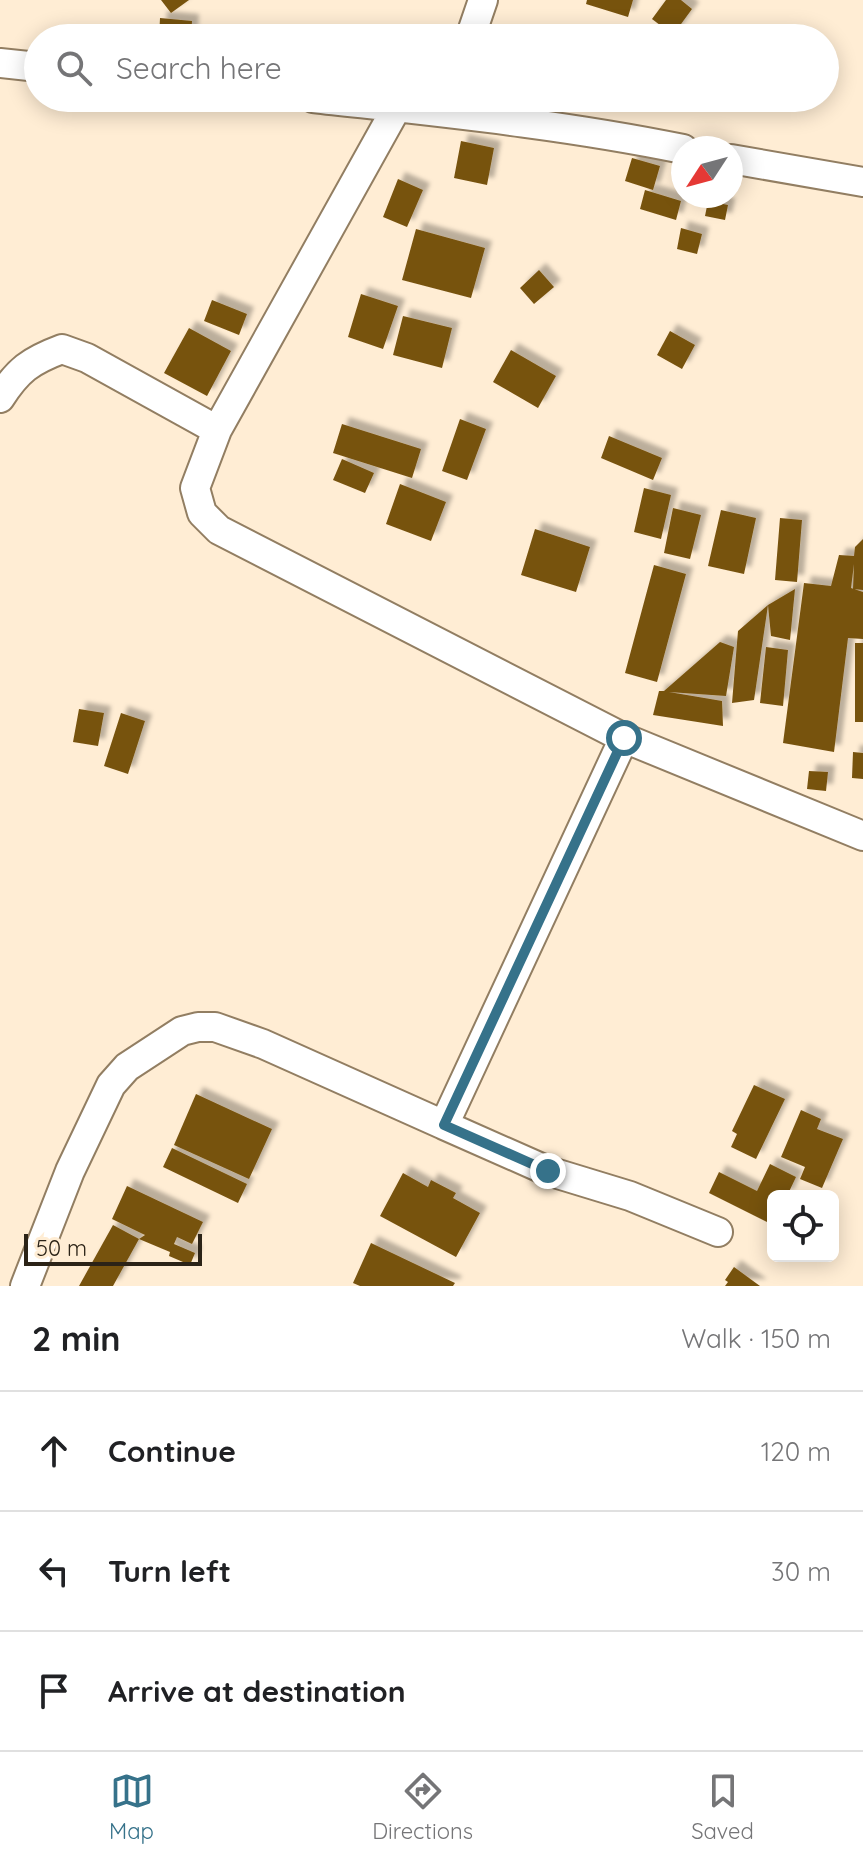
<!DOCTYPE html>
<meta charset="utf-8">
<style>
body{margin:0;font-family:Quicksand,sans-serif;background:#f6f6f6;color:#202124}
.controls{position:absolute;right:24px;bottom:24px;display:grid;overflow:hidden;border-radius:12px;box-shadow:0 4px 20px #0003}
.controls button{width:72px;height:72px;display:grid;place-items:center;padding:0;border:0;border-bottom:2px solid #e0e0e0;background:#fff;color:#202124;font:40px sans-serif}
.compass{position:absolute;left:671px;top:136px;width:72px;height:72px;border-radius:50%;background:#fff;box-shadow:0 4px 20px #0003;rotate:234deg}
.scale{position:absolute;left:24px;bottom:20px;width:178px;box-sizing:border-box;padding-left:8px;border:4px solid #2b2317;border-top:0;font-size:22px;line-height:28px;white-space:nowrap;color:#2b2317;-webkit-text-stroke:6px #ffedd4;paint-order:stroke}
.stop{position:absolute;width:24px;height:24px;margin:-18px;border:6px solid #36728a;border-radius:50%;background:#fff}
.stop.end{background:#36728a;border-color:#fff;box-shadow:0 2px 8px #0008}
.list{margin:0;padding:0;list-style:none}
h2{display:flex;justify-content:space-between;align-items:center;height:104px;margin:0;padding:0 32px;font-size:34px}
h2 small{font-size:26px;font-weight:400;color:#757577}
.list li{display:grid;grid-template-columns:52px 1fr auto;gap:24px;align-items:center;box-sizing:border-box;height:120px;padding:0 32px;border-top:2px solid #e0e0e0}
.list b{display:block;font-size:30px;white-space:nowrap}
.list em{font-size:26px;font-style:normal;color:#757577}
.icon{flex:none;width:44px;height:44px;fill:none;stroke:currentColor;stroke-width:2;stroke-linecap:round;stroke-linejoin:round}
.map{position:relative;flex:none;width:863px;height:1286px;overflow:hidden}
.search{position:absolute;background:#fff;box-shadow:0 4px 20px #0003;left:24px;right:24px;top:24px;height:88px;display:flex;align-items:center;gap:20px;box-sizing:border-box;padding:0 28px;border-radius:44px;color:#757577;font-size:30px}
.sheet{height:464px;background:#fff}
nav{display:flex;justify-content:space-around;align-items:center;box-sizing:border-box;height:112px;border-top:2px solid #e0e0e0;background:#fff;font-size:22px;color:#757577}
nav a{display:grid;justify-items:center;gap:4px}
nav .on{color:#36728a}
.map>svg:first-child{display:block}
</style>
<div class="map">
<svg width="863" height="1286" viewBox="0 0 863 1286">
<defs>
<filter id="shadow"><feDropShadow dx="7" dy="-7" stdDeviation="2" flood-color="#0004"/></filter>
</defs>
<rect width="100%" height="100%" fill="#ffedd4"/>
<path fill="#77520f" filter="url(#shadow)" d="M161,0H189L171,13Z
M587,0H633L628,17L586,4Z
M666,0H681L692,9L673,35L652,19Z
M160,18L192,21L191,38H159Z
M461,141L494,148L487,185L454,178Z
M632,158L660,166L653,190L625,181Z
M398,179L423,190L407,227L383,217Z
M645,190L681,201L676,220L640,209Z
M708,201L728,205L725,220L705,216Z
M681,228L702,234L697,254L677,249Z
M416,229L485,248L471,298L402,280Z
M539,270L554,287L534,304L520,288Z
M361,294L398,306L383,349L348,337Z
M212,300L247,314L239,335L204,321Z
M403,316L452,328L442,368L393,355Z
M189,328L231,351L207,396L164,373Z
M670,331L695,345L682,369L657,355Z
M511,350L556,376L538,408L493,382Z
M460,419L486,429L467,480L442,471Z
M342,424L421,449L412,478L333,453Z
M609,436L662,458L653,480L601,458Z
M342,459L374,473L365,493L333,480Z
M400,484L446,502L431,541L386,524Z
M644,488L671,495L661,539L634,532Z
M673,508L701,515L690,559L664,553Z
M721,510L756,518L744,574L708,566Z
M780,518L802,520L797,582L775,580Z
M535,529L590,547L576,592L521,575Z
M863,539V590L853,589L854,564L851,588L863,592V639L848,638L834,752L783,743L804,583L831,586L839,555L854,556L855,547Z
M654,565L686,574L657,682L625,673Z
M795,589L790,640L771,636L768,605L754,700L732,703L738,631L768,605Z
M720,642L734,647L726,696L669,692L722,701L723,726L653,715L659,691H664Z
M855,643H863V722H855Z
M766,647L788,650L783,706L760,703Z
M79,709L104,713L98,746L73,742Z
M121,713L145,721L128,774L104,766Z
M853,752L863,753V779L852,778Z
M809,771L828,772L826,791L807,789Z
M754,1085L785,1099L756,1159L731,1147L737,1134L732,1131Z
M196,1094L272,1129L249,1179L174,1145Z
M801,1110L821,1119L817,1129L843,1139L822,1188L800,1179L805,1167L781,1157Z
M172,1148L247,1184L238,1203L163,1167Z
M770,1164L796,1177L787,1196H773V1225L709,1193L719,1172L757,1191Z
M403,1173L428,1187L431,1180L456,1193L453,1198L480,1213L456,1257L380,1216Z
M127,1186L203,1222L192,1244L177,1237L174,1244L195,1253L190,1265L169,1256L170,1252L139,1239L145,1235L112,1219Z
M113,1225L139,1239L113,1286H79Z
M371,1243L455,1283L453,1286H360L353,1283Z
M734,1267L760,1286H725L728,1282L725,1280Z"/>
<g fill="none" stroke-linecap="round" stroke-linejoin="round">
<g stroke="#927e62" stroke-width="32">
<path id="minor" d="M470,38L483,0
M0,63L38,67
M313,98C437,112 561,124 683,149
M397,107L217,430L195,488L202,513L219,530L624,738L863,836
M731,159L863,182
M0,398C18,370 30,361 62,349L87,358L217,430
M444,1125L548,1171L630,1196L718,1232
M25,1286L70,1171L111,1085L127,1067L182,1031L198,1027H215L263,1044L444,1125L624,738"/>
</g>
<use href="#minor" stroke="#fff" stroke-width="28"/>
</g>
<g fill="none" stroke-linecap="round" stroke-linejoin="round">
<path stroke="#36728a" stroke-width="10" d="M548,1171L444,1125L624,738"/>
</g>
</svg>
<div class="controls">
<button><svg class="icon" aria-label="locate" viewBox="0 0 24 24"><circle cx="12" cy="12" r="6"/><path d="M12 2v4M12 18v4M2 12h4M18 12h4"/></svg></button>
</div>
<svg class="compass" viewBox="-18 -18 36 36"><path d="M0-13l5 13h-10z" fill="#e53935"/><path d="M0 13l5-13h-10z" fill="#757577"/></svg>
<div class="scale">50 m</div>
<div class="stop" style="left:624px;top:738px"></div>
<div class="stop end" style="left:548px;top:1171px"></div>
<div class="search"><svg class="icon" aria-label="search" viewBox="0 0 24 24"><circle cx="10" cy="10" r="6"/><path d="M15 15l6 6"/></svg>Search here</div>
</div>
<section class="sheet">
<h2>2 min<small>Walk · 150 m</small></h2>
<ul class="list">
<li><svg class="icon" aria-label="ahead" viewBox="0 0 24 24"><path d="M12 20V5M6 11l6-6 6 6"/></svg><div><b>Continue</b></div><em>120 m</em></li>
<li><svg class="icon" aria-label="left" viewBox="0 0 24 24"><path d="M17 20v-9H6M10 6l-5 5 5 5"/></svg><div><b>Turn left</b></div><em>30 m</em></li>
<li><svg class="icon" aria-label="arrive" viewBox="0 0 24 24"><path d="M6 21V4h12l-3 4 3 4H6"/></svg><div><b>Arrive at destination</b></div></li>
</ul>
</section>
<nav>
<a class="on"><svg class="icon" aria-label="map" viewBox="0 0 24 24"><path d="M3 6l6-2 6 2 6-2v14l-6 2-6-2-6 2zM9 4v14M15 6v14"/></svg>Map</a>
<a><svg class="icon" aria-label="directions" viewBox="0 0 24 24"><path d="M12 3l9 9-9 9-9-9zM9 14v-3h6M13 9l2 2-2 2"/></svg>Directions</a>
<a><svg class="icon" aria-label="saved" viewBox="0 0 24 24"><path d="M7 4h10v16l-5-4-5 4z"/></svg>Saved</a>
</nav>
